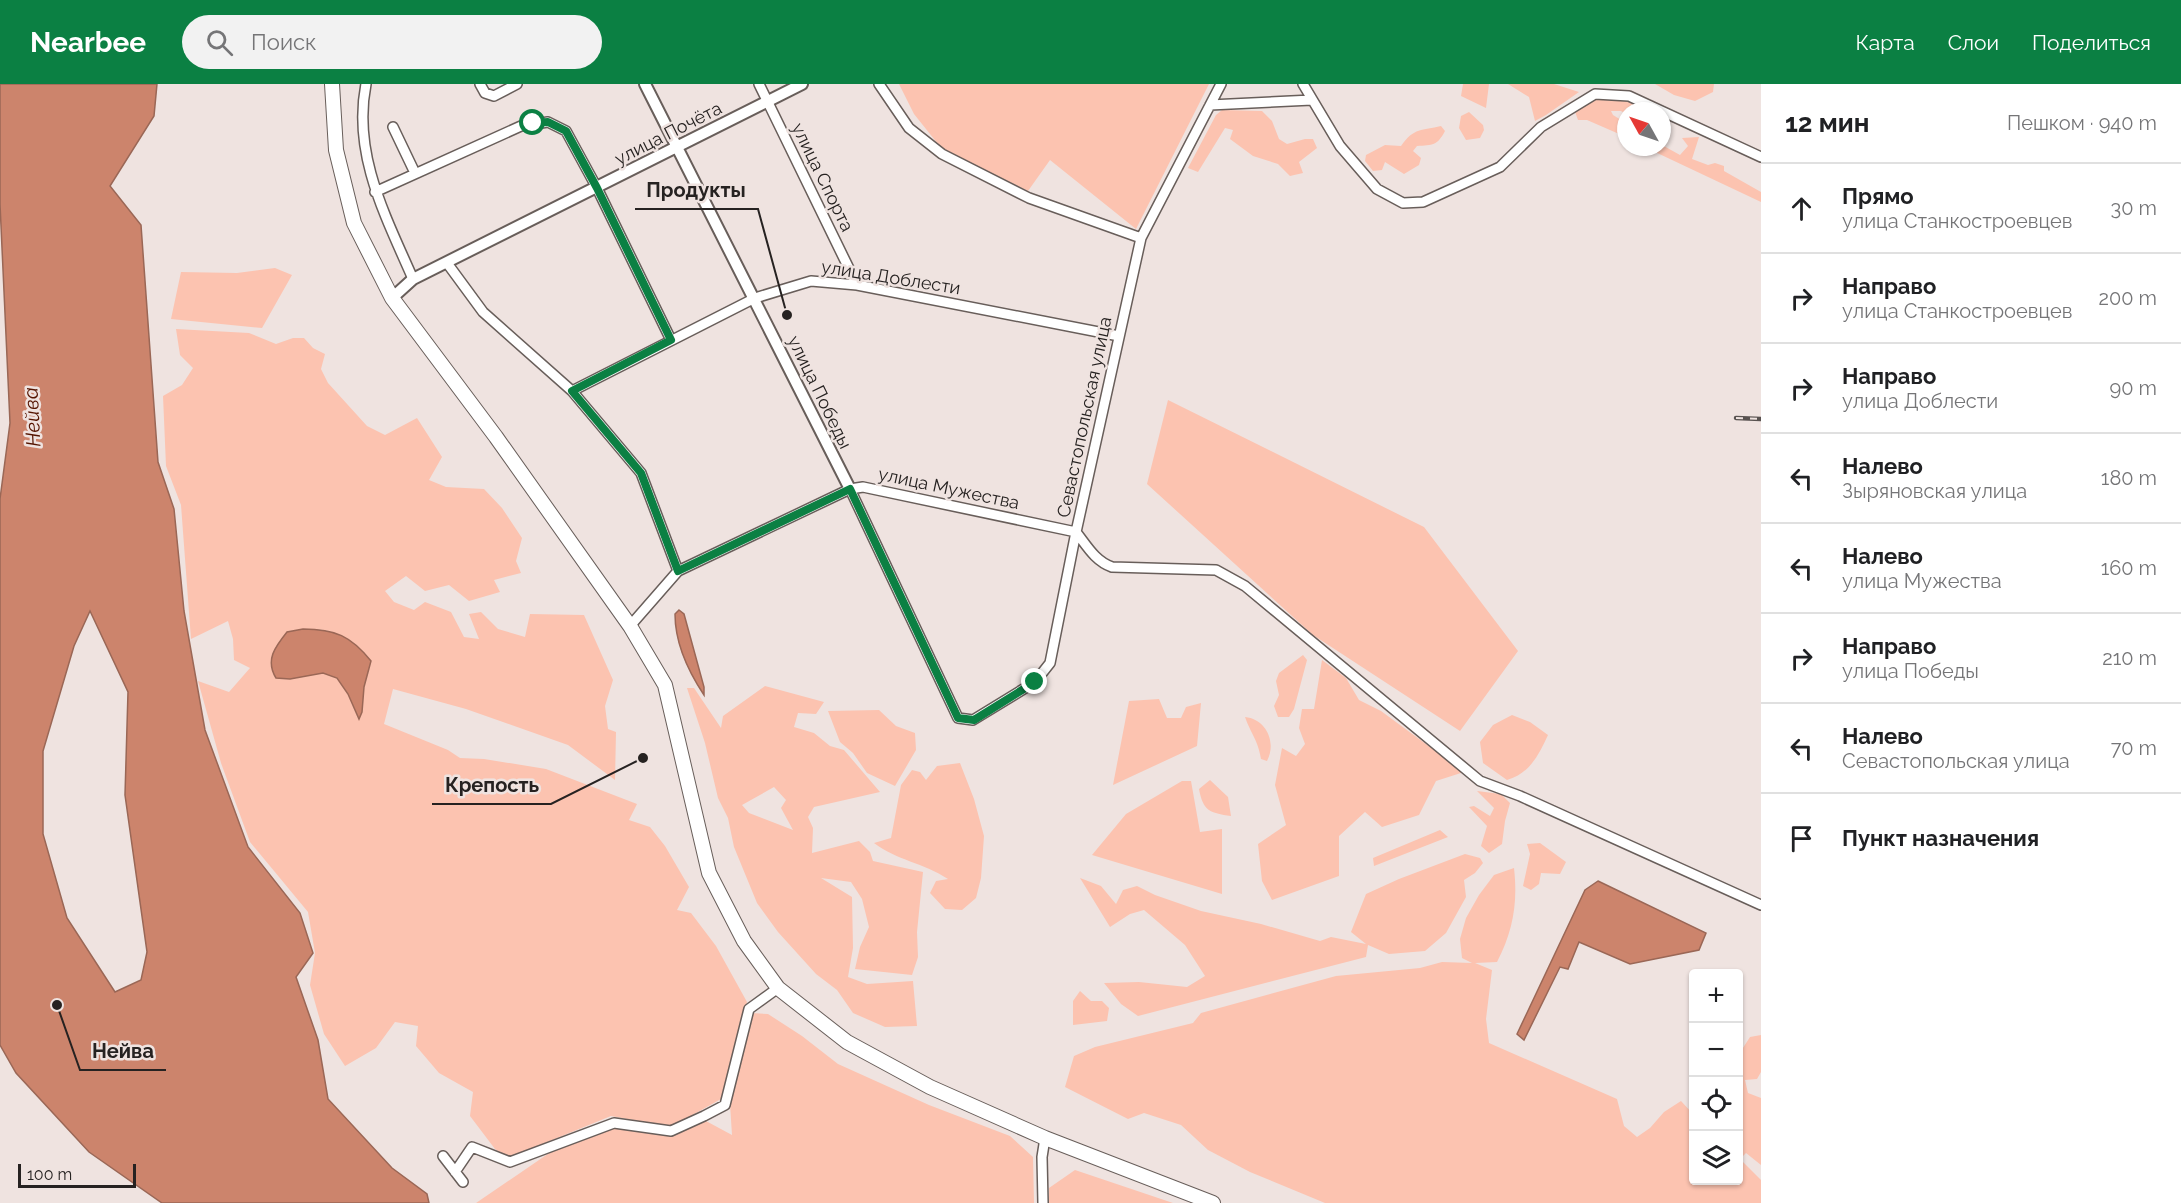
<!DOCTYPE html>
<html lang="ru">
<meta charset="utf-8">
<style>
body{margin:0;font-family:Raleway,sans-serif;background:#f2f2f2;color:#202124}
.controls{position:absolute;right:18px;bottom:18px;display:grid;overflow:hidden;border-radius:6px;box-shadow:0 2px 4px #0004}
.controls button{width:54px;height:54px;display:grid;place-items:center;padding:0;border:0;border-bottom:2px solid #e0e0e0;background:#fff;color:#202124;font:30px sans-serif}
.compass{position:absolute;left:1617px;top:18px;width:54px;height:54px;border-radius:50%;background:#fff;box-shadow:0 2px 4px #0004;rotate:310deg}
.scale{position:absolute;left:18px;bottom:15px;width:118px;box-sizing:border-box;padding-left:6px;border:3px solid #262221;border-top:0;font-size:16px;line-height:21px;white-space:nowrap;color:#262221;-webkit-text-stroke:4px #efe3e0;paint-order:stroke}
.stop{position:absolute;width:18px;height:18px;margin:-14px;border:4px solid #0b8043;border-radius:50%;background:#fff}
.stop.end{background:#0b8043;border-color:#fff;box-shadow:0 2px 6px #0008}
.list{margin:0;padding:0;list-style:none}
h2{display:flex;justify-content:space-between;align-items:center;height:78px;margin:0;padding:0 24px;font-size:26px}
h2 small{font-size:20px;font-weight:400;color:#757577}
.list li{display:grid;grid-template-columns:39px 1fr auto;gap:18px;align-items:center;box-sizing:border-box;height:90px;padding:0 24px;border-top:2px solid #e0e0e0}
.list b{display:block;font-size:22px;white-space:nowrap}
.list p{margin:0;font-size:20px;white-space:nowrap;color:#757577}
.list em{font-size:20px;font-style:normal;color:#757577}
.icon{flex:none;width:33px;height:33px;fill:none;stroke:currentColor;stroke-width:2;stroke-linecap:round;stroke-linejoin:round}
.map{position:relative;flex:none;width:1761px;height:1119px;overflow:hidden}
header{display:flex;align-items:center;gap:36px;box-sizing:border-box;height:84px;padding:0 30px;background:#0b8043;color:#fff}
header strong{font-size:28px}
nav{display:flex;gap:33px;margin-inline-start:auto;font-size:21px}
.search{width:420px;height:54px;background:#f2f2f2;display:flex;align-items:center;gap:15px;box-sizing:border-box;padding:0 21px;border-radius:33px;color:#757577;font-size:22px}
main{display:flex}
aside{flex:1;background:#fff}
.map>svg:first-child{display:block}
</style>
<header>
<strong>Nearbee</strong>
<div class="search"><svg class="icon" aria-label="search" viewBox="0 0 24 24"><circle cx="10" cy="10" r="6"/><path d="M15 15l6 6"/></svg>Поиск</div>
<nav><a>Карта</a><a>Слои</a><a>Поделиться</a></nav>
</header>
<main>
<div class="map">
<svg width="1761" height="1119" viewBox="0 0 1761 1119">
<rect width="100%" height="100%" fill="#efe3e0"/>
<path fill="#fcc3b0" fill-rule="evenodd" d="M899,0H1209L1136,145L1050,76L1028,107L942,65L914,30Z
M1463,0H1489L1486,24L1461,12Z
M1508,0H1554L1579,8L1546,31L1535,37L1529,13Z
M1655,0H1714L1713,8L1695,17L1674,11Z
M1612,12L1652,27H1626V30L1621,27H1611L1613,31L1626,39V53L1587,36H1578L1574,25L1597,15Z
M1222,26L1262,27L1272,37L1279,55L1287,60L1305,55H1313L1317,64L1299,78L1303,89L1290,92L1278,80L1253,72L1230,55L1233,46L1225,44L1198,88L1188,84L1216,31Z
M1469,28L1483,41L1484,46L1480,54L1466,56L1459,44L1461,32Z
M1441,42L1445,47C1437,62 1433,61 1417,62L1413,67L1421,74L1419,81L1404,90L1385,78L1382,86L1373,87L1365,77L1366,71L1385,61L1401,62C1414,43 1422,47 1441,42Z
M1699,53L1692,75L1708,81L1715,79L1724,82V87L1761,108V118L1653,67L1655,63H1662V61L1680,71L1688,62L1682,54Z
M275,184L292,191L262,244L171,235L181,188L237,189Z
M176,245L249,249L276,260L293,254H304L313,264L325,270L321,285L328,299L367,342L385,351L417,334L442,373L429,396L446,403L484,405L502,424L522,454L516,477L521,489L494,496L500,508L469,517L449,501L425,507L406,492L385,507L394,518L414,526L425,518L451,528L464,553L479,555L469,530L481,528L498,545L525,553L530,530L584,531L613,596L605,622L608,645L616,648L615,696L568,661L466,625L393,605L384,640L448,666L460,674L484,675L546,685L637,720L629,736L650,743L665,762L689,803L677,826L691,829L716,862L747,918L721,1015L671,1043L611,1032L508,1074L495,1065L470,1032L473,1008L439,989L416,962L418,942L395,938L376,964L345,982L324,950L310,901L315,869L308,828L250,758L221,679L198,597L229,608L250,584L234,576L233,555L228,537L191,555L181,421L166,382L163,312L182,301L193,284L180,271ZM303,545C340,544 345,554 371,577L364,603L362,628L358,634L348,610L337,594L323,589L287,548Z
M1168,316L1424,443L1518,567L1460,647L1313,551L1147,400Z
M1303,571L1307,576L1294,625L1289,633H1278L1274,622L1279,611L1276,597L1279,589Z
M1322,576L1346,594L1359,616L1381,627L1464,688L1436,697L1419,731L1382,743L1365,728L1339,752V792L1272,816L1262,797L1258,760L1286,741L1275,701L1282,664L1296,672L1305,660L1299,644L1302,625H1314Z
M765,602L824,618L816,630L798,629L794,643L814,649L830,662L844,666L880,708L814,723L808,733L813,744L812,769L859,757L870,768L873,777L923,788L917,848L918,873L912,891L855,885L860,863L869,843L862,815L851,798L821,794L852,813L853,864L848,893L867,900L913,897L917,942L885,943L853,929L837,906L816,890L778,848L757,819L734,763L728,734L718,714L705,659L687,604H694L721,644L723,632ZM774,703L786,716L781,724L793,746L749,729L742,721Z
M1159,615L1167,634H1181L1186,623L1201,619L1197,662L1113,701L1129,617Z
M879,626L896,642L915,649L916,666L895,702L867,689L853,669L840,658L828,627Z
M1512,631L1530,638L1548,651C1539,671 1529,690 1507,696L1483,679L1480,658L1493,641Z
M1245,633C1266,635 1277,658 1267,677L1261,675C1258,656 1251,650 1245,633Z
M960,679L974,715L984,752L981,794L976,814L962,826L945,825L930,809L936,797L948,795C924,779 896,776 874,759L891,754L901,701L912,686L920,688L926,696L937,682Z
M1210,696L1228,713L1231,732C1210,729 1203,727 1199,705Z
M1182,697H1191L1200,748L1222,745V810L1092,771L1126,730Z
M1477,707L1501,710L1510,719L1505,737L1502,760L1489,769L1481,762L1487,742L1469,723L1474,722L1490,732L1494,724Z
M1440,746L1448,753L1374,782L1373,774Z
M1540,759L1566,778L1560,790L1541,789L1539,800L1531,806L1523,802L1530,770L1527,760Z
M1465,770L1480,774L1483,779L1475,789L1464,796L1466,813L1446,849L1425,867L1389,870L1368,861L1366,873L1138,932L1121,920L1104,899L1139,898L1187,903L1205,892L1185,861L1144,826L1130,830L1110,843L1080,794L1101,802L1116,820L1123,806L1137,802L1155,811L1201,827L1261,840L1320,857L1331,853L1366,860L1351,848L1366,810L1399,795Z
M1514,784C1518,819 1513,847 1497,878L1475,879L1492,886L1486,935L1489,959L1617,1015L1624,1042L1637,1053L1650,1044L1664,1028L1681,1017L1693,1030L1694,1096H1738L1739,967H1741L1750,953L1761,951V988L1757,995L1745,996L1748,1009L1761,1014V1081L1746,1069L1740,1075L1761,1096V1119H1325L1250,1088L1208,1066L1181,1041L1144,1029L1128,1035L1065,1003L1074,972L1095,963L1193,939L1201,929L1336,892L1420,884L1442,878L1472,879L1462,874L1460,855L1466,834L1479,811L1494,791Z
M1080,907L1091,917H1102L1109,924L1107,937L1073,941V917Z
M751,929L768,930L802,952L838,980L929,1021L1010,1052L1033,1073L1034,1119H476L558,1063L614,1044L670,1052L706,1037L732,1051L730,1020Z
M1075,1086L1173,1119H1049V1104Z"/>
<path fill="#cc846c" stroke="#9a6756" stroke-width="1.5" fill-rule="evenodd" d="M0,0H157L154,32L110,102L141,141L158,378L174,425L184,527L205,646L248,763L300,829L313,869L296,893L318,956L328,1015L392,1084L427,1110L429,1119H162L89,1068L16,989L0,961V415L10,339L0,120ZM90,527L128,608L125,711L147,868L141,896L115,908L67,834L43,750V667L74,562Z
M679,526L684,530L704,603V611C688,587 675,560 675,530Z
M303,545C335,545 351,552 371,577L364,603L362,628L359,635L348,610L337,594L323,589L290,595L276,594C265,576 275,563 287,548Z
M1598,797L1706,849L1699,866L1630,880L1579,858L1568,885L1560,883L1524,956L1517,950L1585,806Z"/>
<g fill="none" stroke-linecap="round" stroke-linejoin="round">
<g stroke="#685e5a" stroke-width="12">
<path id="minor" d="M366,0C352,70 386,133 413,195
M480,0L485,9L494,12L517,0
M759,0L857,201
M879,0L909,44L942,70L1029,114L1141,154
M1303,0L1340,62L1377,105L1403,119L1423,118L1500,83L1541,43L1595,10L1629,12L1761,73
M1210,21L1312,16
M393,43L415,89
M375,108L521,42L548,38L566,47L597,104L671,256
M447,179L483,228L572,307L641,389L678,487
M572,307L755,214L811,197L857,201L1119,252
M850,405L958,634L973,636L1035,598L1050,579L1076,448L1141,154L1221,0
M630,542L678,487L850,405L863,403L1076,448C1087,462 1095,477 1112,483L1216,486L1245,502L1480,697L1520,712L1761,821
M443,1072L463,1098
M455,1088L472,1063L510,1078L614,1039L671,1047L704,1032L725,1021L749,925L778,904
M1043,1119L1042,1073L1045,1054"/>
</g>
<g stroke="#685e5a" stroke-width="14">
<path id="tertiary" d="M645,0L850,405
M392,214L413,195L802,0"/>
</g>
<g stroke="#685e5a" stroke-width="16">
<path id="primary" d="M332,0L336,66L354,139L392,214L496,353L630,542L665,601L709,789L744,857L778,904L847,958L930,1003L1045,1054L1213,1119"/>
</g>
<use href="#minor" stroke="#fff" stroke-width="9"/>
<use href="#tertiary" stroke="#fff" stroke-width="10"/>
<use href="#primary" stroke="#fff" stroke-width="14"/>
<g stroke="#585250" stroke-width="4.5">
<path id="rail" d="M1736,334L1761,335"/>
</g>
<use href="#rail" stroke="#efe3e0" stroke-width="2" stroke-dasharray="7" stroke-linecap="butt"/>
</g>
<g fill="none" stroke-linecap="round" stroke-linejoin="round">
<path stroke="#0b8043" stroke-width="8" d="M533,39L548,38L566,47L597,104L671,256L572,307L641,389L678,487L850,405L958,634L974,636L1035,598"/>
</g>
<g text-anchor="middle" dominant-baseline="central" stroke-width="5" stroke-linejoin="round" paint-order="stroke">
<g font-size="18" fill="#262221" stroke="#efe3e0">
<text transform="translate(668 49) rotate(-27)">улица Почёта</text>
<text transform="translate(823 93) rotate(64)">улица Спорта</text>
<text transform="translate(891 193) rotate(9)">улица Доблести</text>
<text transform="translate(820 308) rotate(64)">улица Победы</text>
<text transform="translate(1084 333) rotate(-78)">Севастопольская улица</text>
<text transform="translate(949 404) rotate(12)">улица Мужества</text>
</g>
<g font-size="20" font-style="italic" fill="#551400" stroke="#efe3e0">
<text transform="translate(32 333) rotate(-93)">Нейва</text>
</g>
</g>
<path fill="none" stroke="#262221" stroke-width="2" d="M787 231L758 125H635M643 674L551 720H432M57 921L80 986H166"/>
<g fill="#262221" stroke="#efe3e0" stroke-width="2">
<circle cx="787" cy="231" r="6"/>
<circle cx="643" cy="674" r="6"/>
<circle cx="57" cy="921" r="6"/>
</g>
<g font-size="20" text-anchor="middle" font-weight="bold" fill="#262221" stroke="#efe3e0" stroke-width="5" stroke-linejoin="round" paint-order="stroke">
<text x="696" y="113">Продукты</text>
<text x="492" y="708">Крепость</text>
<text x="123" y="974">Нейва</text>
</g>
</svg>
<div class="controls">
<button>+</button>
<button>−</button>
<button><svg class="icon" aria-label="locate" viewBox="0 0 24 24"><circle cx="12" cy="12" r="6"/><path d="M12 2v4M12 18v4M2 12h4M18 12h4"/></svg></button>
<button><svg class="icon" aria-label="layers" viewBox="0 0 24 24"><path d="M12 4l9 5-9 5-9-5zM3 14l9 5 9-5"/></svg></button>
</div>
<svg class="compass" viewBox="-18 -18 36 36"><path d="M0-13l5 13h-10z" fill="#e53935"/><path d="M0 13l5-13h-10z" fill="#757577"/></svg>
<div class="scale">100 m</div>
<div class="stop" style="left:533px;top:39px"></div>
<div class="stop end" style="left:1035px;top:598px"></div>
</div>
<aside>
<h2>12 мин<small>Пешком · 940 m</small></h2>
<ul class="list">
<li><svg class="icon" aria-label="ahead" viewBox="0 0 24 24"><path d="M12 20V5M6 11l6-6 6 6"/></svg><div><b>Прямо</b><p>улица Станкостроевцев</p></div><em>30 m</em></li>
<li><svg class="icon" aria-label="right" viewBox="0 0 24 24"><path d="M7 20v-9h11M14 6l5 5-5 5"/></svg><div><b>Направо</b><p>улица Станкостроевцев</p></div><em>200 m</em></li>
<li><svg class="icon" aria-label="right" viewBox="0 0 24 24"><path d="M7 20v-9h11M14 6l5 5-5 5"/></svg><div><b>Направо</b><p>улица Доблести</p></div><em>90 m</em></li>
<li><svg class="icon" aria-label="left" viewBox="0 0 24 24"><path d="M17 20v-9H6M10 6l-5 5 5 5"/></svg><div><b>Налево</b><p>Зыряновская улица</p></div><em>180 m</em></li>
<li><svg class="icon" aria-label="left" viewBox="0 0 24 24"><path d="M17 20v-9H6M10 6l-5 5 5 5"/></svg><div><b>Налево</b><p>улица Мужества</p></div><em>160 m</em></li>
<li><svg class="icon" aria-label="right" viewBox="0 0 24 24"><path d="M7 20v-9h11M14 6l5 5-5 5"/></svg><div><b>Направо</b><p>улица Победы</p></div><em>210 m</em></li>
<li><svg class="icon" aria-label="left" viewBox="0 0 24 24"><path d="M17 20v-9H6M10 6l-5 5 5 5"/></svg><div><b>Налево</b><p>Севастопольская улица</p></div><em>70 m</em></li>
<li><svg class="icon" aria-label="arrive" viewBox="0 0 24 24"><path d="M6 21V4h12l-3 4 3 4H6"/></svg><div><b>Пункт назначения</b></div></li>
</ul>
</aside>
</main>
